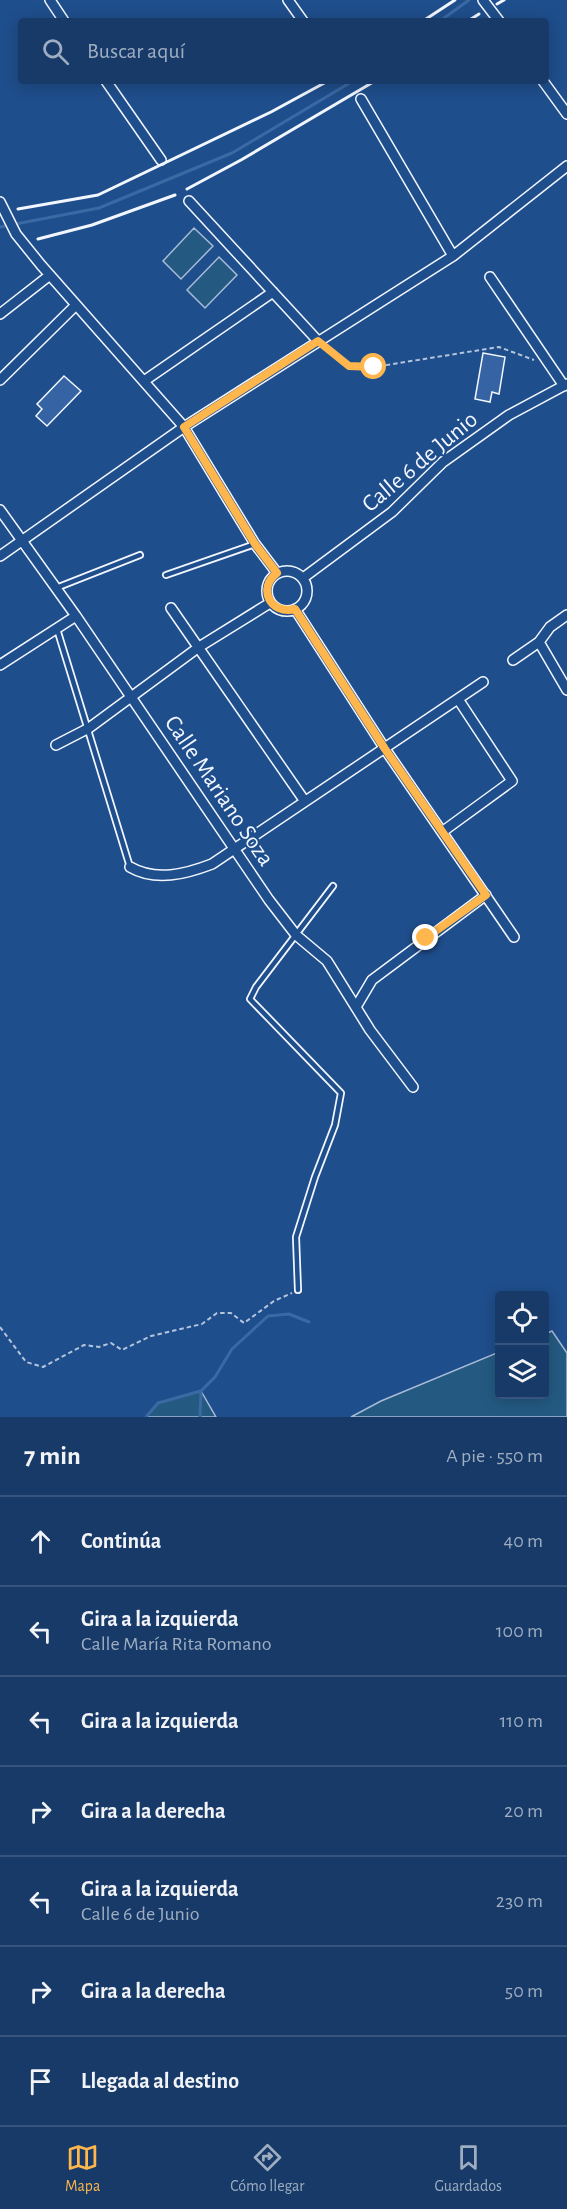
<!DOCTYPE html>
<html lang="es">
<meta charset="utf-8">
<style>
body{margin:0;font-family:"Alegreya Sans",sans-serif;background:#244571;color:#f1f3f6}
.controls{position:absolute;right:18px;bottom:18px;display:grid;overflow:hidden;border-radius:6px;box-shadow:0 3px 15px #0003}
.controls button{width:54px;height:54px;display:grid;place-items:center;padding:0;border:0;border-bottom:2px solid #36547d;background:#173a69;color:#f1f3f6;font:30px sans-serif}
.stop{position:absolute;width:18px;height:18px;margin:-14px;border:4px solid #ffb74d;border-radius:50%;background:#fff}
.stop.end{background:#ffb74d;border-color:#fff;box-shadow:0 2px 6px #0008}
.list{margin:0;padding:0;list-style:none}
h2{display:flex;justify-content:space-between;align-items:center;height:78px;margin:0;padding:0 24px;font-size:26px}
h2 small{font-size:20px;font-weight:400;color:#9eadc0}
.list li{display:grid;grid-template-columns:39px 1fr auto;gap:18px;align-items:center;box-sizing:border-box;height:90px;padding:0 24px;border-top:2px solid #36547d}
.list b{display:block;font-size:22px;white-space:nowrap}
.list p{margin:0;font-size:20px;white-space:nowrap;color:#9eadc0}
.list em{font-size:20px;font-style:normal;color:#9eadc0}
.icon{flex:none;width:33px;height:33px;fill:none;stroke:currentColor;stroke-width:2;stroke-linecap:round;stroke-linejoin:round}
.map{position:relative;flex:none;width:567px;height:1417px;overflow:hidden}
.search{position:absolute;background:#173a69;box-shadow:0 3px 15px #0003;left:18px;right:18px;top:18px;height:66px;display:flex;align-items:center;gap:15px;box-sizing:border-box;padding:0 21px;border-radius:6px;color:#9eadc0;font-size:22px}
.sheet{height:708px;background:#173a69}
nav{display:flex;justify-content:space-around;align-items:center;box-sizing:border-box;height:84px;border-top:2px solid #36547d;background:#173a69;font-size:16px;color:#9eadc0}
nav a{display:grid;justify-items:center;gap:3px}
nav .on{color:#ffb74d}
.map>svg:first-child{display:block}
</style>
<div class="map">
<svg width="567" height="1417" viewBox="0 0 567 1417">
<rect width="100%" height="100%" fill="#1f4e8c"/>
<path fill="#245a82" stroke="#a8bbd7" stroke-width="1.5" d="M194,228L213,246L181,279L163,261Z
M219,257L237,275L205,308L187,290Z
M552,1331L567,1353V1417H351L381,1401L499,1352L500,1394H544L545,1334Z
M201,1391L216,1417H146L158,1403Z"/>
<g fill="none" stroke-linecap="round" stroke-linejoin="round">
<path stroke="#3b69a3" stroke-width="3" d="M440,21L469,0
M0,227L99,208L232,153L353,81
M146,1417L158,1403L201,1391L215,1377L232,1349L268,1316L289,1314L309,1322
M200,1417L201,1392"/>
</g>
<path fill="#3563a3" stroke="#f2f6ff" stroke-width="1.5" d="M483,353L505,357L499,394L492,392L490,402L475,399Z
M64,376L81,391L47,426L36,416L42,409L37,404Z"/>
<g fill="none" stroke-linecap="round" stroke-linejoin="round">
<g stroke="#f2f6ff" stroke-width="8">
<path id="lane" d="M166,575L255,544
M56,588L140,555
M57,629L130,867
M298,1290L296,1237L315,1177L335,1125L341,1093L250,999L256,987L333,886"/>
</g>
<g stroke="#f2f6ff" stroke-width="12">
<path id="street" d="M50,0L64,21
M288,0L303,21
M483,0L499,21
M106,81L161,160
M543,81L567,114
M361,99L453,256
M189,201L318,341
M0,202L16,234L41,265L184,427L255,544L277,573
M490,277L564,386
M0,314L50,275
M0,380L76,305
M144,381L273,292
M0,510L76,616L269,900L296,935L327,961L370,1030L413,1087
M0,556L184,427L453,256L567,166
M267 591a20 20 0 1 1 40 0a20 20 0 1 1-40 0Z
M303,578L392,512L443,462L509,415L567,384
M171,608L304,800
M295,609L385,749L514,937
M539,642L567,690
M513,660L539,642L550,627L567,615
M0,665L76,616
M56,745L89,728L199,647L270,603
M442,832L512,781L458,699
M130,867C156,882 186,874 212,864L483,682
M356,1007L372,980L486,895"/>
</g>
<path stroke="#b3c4dc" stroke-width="2" stroke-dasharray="4.5 3" stroke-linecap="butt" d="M325,347L349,366L374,367L499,347L534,360
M0,1327L26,1362L43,1367L84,1345L99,1347L111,1343L122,1350L151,1336L202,1324L217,1313H231L244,1323L274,1301L292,1293"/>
<use href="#lane" stroke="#1f4e8c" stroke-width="4.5"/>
<use href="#street" stroke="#1f4e8c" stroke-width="9"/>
<path stroke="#f2f6ff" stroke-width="3" d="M497,4L504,0
M423,21L455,0
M468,21L479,14
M187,189L241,160L375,81
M18,209L98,195L271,112L328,81
M38,239L92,225L175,195"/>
</g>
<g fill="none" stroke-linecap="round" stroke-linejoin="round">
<path stroke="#ffb74d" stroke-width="8" d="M374,367L349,366L318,341L184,427L255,544L277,573C257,588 270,615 295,609L385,749L486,895L426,938"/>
</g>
<g text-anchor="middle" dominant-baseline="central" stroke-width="4.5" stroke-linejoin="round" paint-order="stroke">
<g font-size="24" fill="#f2f6ff" stroke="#1f4e8c">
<text transform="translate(420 462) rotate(-40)">Calle 6 de Junio</text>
<text transform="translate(219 791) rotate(56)">Calle Mariano Soza</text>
</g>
</g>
</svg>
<div class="controls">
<button><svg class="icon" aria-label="locate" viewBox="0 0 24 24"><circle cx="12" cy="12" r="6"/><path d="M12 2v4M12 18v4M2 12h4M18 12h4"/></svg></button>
<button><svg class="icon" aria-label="layers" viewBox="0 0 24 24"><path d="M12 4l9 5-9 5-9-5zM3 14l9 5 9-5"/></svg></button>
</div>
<div class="stop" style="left:374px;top:367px"></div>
<div class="stop end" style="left:426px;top:938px"></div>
<div class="search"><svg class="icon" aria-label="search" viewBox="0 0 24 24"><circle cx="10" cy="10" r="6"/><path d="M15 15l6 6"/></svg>Buscar aquí</div>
</div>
<section class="sheet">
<h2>7 min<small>A pie · 550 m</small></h2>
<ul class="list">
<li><svg class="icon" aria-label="ahead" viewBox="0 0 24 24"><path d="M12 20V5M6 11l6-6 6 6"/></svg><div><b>Continúa</b></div><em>40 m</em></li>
<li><svg class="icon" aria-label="left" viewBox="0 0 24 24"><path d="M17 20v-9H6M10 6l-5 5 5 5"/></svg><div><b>Gira a la izquierda</b><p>Calle María Rita Romano</p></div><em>100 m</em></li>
<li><svg class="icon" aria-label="left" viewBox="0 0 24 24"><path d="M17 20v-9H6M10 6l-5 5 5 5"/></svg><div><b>Gira a la izquierda</b></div><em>110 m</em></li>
<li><svg class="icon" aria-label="right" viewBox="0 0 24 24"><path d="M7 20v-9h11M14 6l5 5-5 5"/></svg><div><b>Gira a la derecha</b></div><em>20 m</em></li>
<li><svg class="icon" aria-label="left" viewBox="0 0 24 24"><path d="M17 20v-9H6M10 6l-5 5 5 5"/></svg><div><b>Gira a la izquierda</b><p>Calle 6 de Junio</p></div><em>230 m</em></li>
<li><svg class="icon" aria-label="right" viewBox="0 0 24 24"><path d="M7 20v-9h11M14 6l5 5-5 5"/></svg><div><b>Gira a la derecha</b></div><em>50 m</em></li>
<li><svg class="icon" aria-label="arrive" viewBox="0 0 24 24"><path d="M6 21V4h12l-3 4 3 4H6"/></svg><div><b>Llegada al destino</b></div></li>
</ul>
</section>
<nav>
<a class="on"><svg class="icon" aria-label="map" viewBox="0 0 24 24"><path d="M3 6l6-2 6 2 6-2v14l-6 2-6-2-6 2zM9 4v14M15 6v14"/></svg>Mapa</a>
<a><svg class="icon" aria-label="directions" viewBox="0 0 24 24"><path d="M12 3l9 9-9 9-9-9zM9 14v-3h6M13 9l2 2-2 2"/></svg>Cómo llegar</a>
<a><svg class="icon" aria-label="saved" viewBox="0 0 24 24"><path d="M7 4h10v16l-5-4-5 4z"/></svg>Guardados</a>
</nav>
